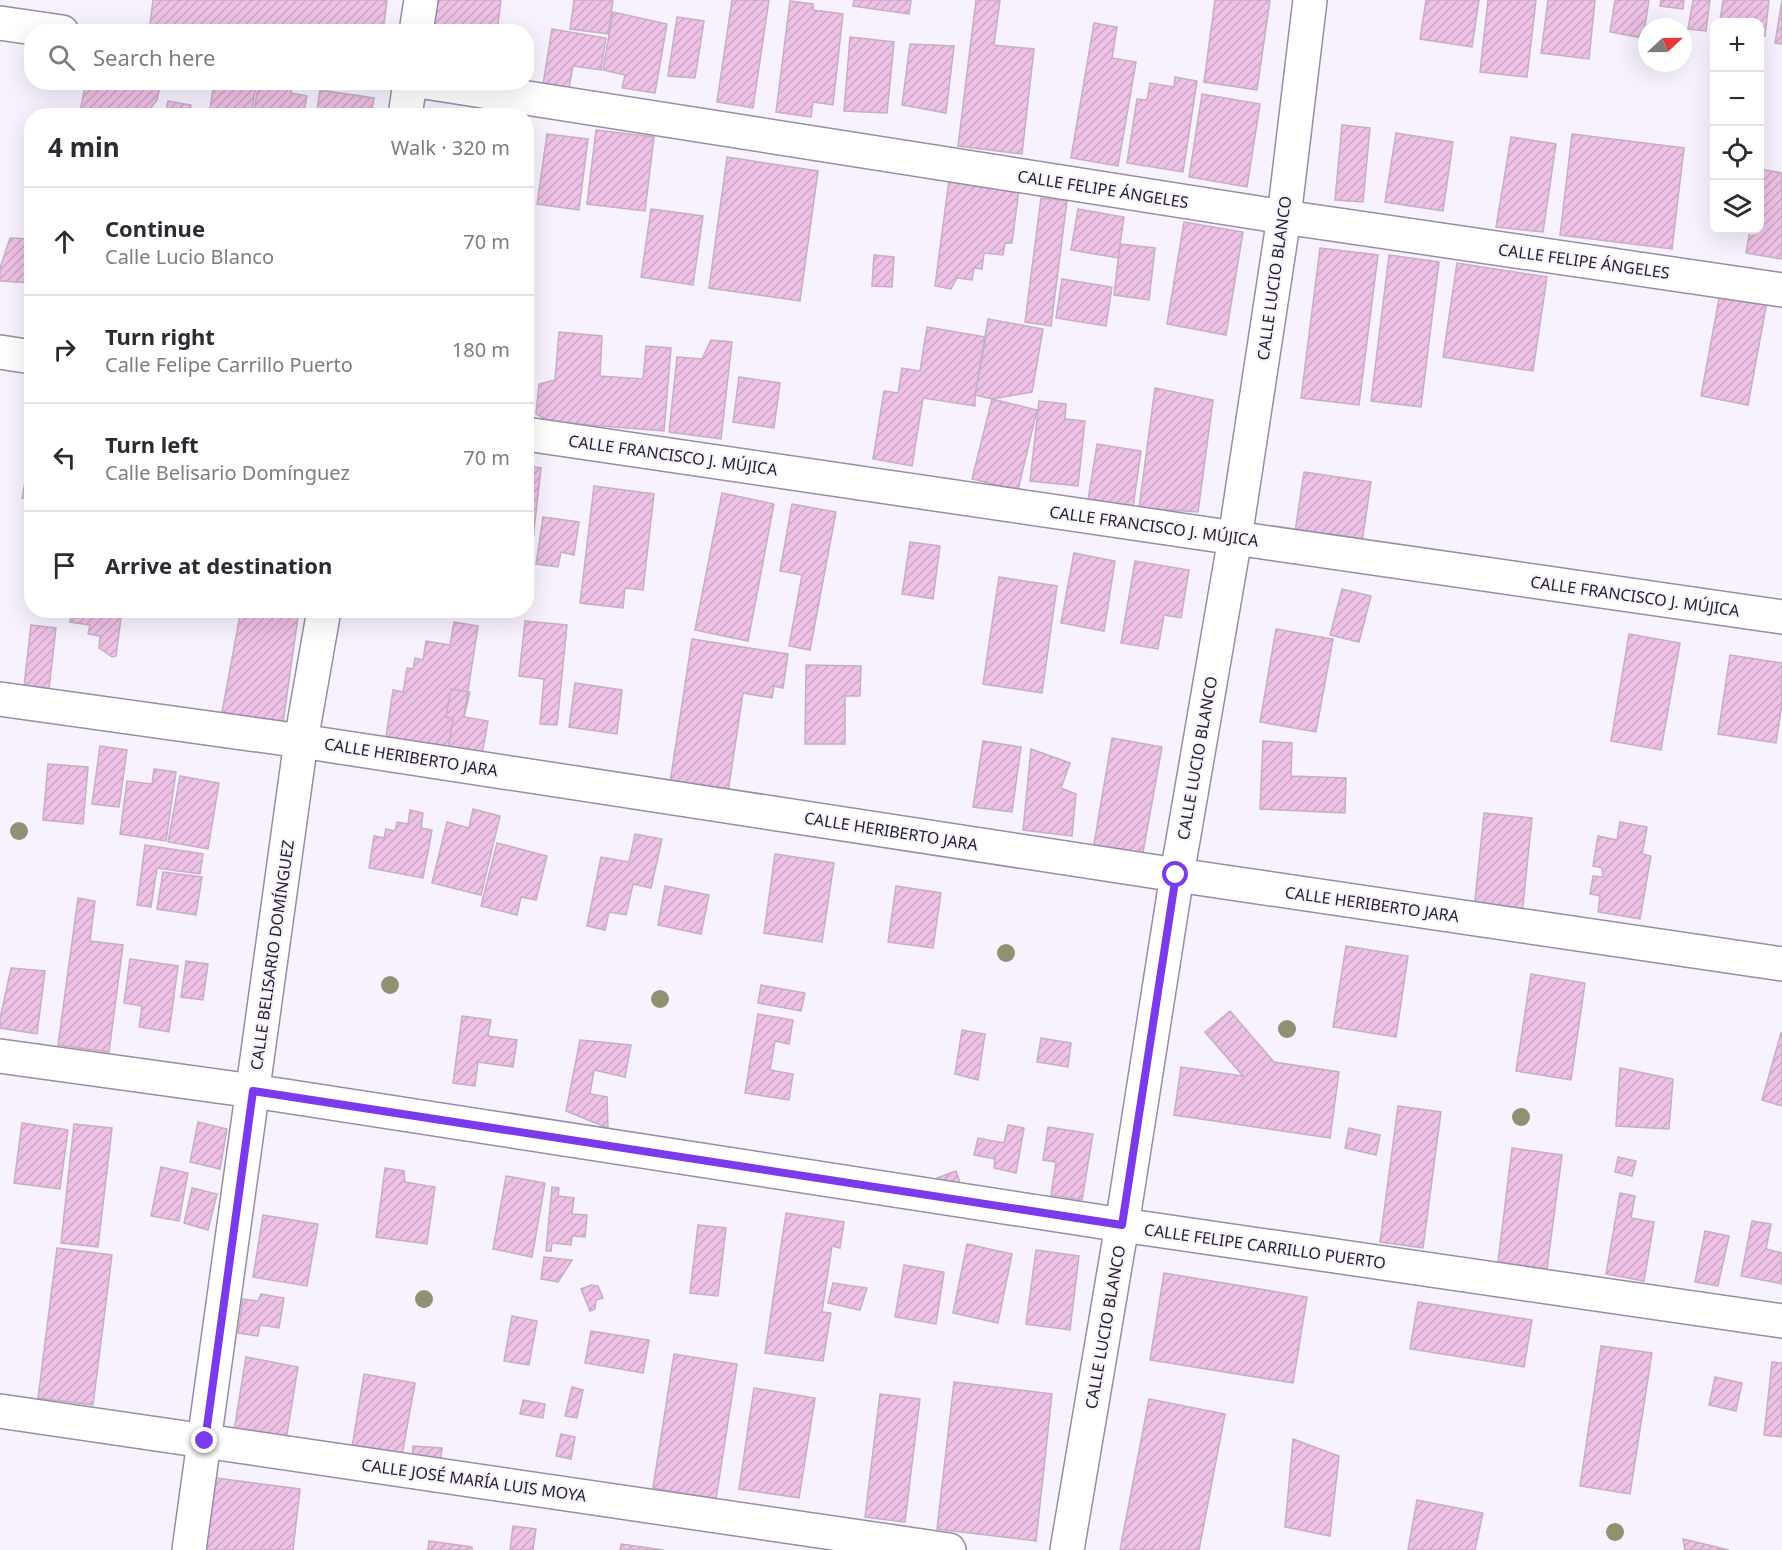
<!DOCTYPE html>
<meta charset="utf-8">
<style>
body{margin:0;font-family:"Noto Sans",sans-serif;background:#f7f7f7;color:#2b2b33}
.controls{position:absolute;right:18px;top:18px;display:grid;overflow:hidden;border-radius:12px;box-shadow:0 6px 24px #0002}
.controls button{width:54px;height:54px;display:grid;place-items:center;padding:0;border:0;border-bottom:2px solid #e1e1e2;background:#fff;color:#2b2b33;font:30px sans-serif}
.compass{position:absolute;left:1638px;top:18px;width:54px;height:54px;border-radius:50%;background:#fff;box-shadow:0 6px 24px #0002;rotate:68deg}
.stop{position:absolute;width:18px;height:18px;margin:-14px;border:4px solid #7c3aed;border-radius:50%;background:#fff}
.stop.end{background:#7c3aed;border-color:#fff;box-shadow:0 2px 6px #0008}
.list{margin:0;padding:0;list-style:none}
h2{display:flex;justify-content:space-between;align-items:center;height:78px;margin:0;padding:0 24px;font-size:26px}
h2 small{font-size:20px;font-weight:400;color:#7c7c81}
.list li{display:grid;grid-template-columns:39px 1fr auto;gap:18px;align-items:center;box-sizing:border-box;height:108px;padding:0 24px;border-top:2px solid #e1e1e2}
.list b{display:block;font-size:22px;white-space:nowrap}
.list p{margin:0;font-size:20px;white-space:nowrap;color:#7c7c81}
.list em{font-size:20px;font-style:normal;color:#7c7c81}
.icon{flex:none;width:33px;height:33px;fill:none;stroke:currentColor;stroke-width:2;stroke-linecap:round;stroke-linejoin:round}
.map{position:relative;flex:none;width:1782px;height:1550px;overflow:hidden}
.search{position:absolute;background:#fff;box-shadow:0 6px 24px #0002;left:24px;top:24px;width:510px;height:66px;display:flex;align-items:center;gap:15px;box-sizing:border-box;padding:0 21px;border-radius:24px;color:#7c7c81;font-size:22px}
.panel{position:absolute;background:#fff;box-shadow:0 6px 24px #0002;left:24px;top:108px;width:510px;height:510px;border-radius:24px}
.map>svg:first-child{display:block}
</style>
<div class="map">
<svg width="1782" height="1550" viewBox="0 0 1782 1550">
<defs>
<pattern id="building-hatch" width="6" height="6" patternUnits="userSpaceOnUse" patternTransform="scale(1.5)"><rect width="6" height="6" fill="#eec1e6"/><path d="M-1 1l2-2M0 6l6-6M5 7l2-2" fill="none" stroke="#cca6c5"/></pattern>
</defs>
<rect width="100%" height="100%" fill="#f7f2fd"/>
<path fill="url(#building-hatch)" stroke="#c6afc2" stroke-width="1.5" d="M153,0H387L383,32H149Z
M436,0H501L497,32H432Z
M574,0H613L608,34L570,29Z
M732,0H769L753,108L717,102Z
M854,0H911L909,14L853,6Z
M976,0H1000L994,45L1034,49L1022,154L958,146Z
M1215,0H1270L1257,90L1204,82Z
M1426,0H1479L1472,47L1420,39Z
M1488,0H1536L1527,77L1480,72Z
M1548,0H1595L1589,59L1541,53Z
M1615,0H1649L1643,38L1610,32Z
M1661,0H1684L1683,9L1660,6Z
M1693,0H1710L1706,31L1688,29Z
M1723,0H1769L1765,36L1760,35V22H1720Z
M1782,0V44L1775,43Z
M790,1L813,4V10L843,14L833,105L813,102L811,117L776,112Z
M613,12L667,24L655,93L622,88L625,75L603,70Z
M677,17L704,21L695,78L668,76Z
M1094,23L1117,27L1112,58L1136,62L1118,166L1071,158Z
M552,29L606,38L601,70L573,66L569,88L543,84Z
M850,37L894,42L887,113L844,111Z
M910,44L954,46L946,113L902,105Z
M1175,77L1197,81L1183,172L1127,163L1137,99L1147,100L1150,83L1174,87Z
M86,82H161L157,100L145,116H79Z
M214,82H238L256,86L251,116H209Z
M259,82H277L292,85L291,93L307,96L303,116H253Z
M320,90L374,98L371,116H316Z
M1202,94L1260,104L1247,187L1189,177Z
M168,101L191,105L189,116H165Z
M526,123L532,124L528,182H526Z
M1342,125L1370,128L1363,202L1335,200Z
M596,130L654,137L645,211L587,204Z
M1396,133L1453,142L1443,211L1385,202Z
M547,134L588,139L579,210L537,204Z
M1572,134L1684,148L1672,249L1560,235Z
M1511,137L1556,144L1543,232L1496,227Z
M727,157L818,171L800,301L709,288Z
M1760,169L1782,173V259L1746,253L1750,230H1760Z
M949,180L1019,189L1012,243H1005L1003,255L984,253L982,269L974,268L972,280L957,278L951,289L935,286Z
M1041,198L1067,201L1051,326L1025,322Z
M651,209L703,216L693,285L641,277Z
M1078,209L1124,217L1118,258L1071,250Z
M1184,222L1243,232L1226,335L1167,324Z
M10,238L32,239V283L0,281V268Z
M1120,244L1155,248L1149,300L1114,295Z
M1320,248L1378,255L1359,405L1301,398Z
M874,255L894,257L892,287L872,286Z
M1389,255L1439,262L1421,407L1371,401Z
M1457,263L1547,277L1533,371L1443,357Z
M1062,279L1112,287L1106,326L1056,318Z
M1720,293L1767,301L1748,405L1701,396Z
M988,319L1043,329L1032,392L992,399L975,395Z
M927,327L986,337L975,395V406L923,398L912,466L873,459L884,391L898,393L902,368L920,371Z
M559,332L602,336L600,376L643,379L646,346L671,348L664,431L551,422L536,414L539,384L555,380Z
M711,340L732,342L721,439L669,432L677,357L702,359Z
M739,377L780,383L774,428L733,422Z
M1155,388L1213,400L1198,512L1139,508Z
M992,399L1037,410L1018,490L972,479Z
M1039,401L1066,404L1065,419L1085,421L1078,486L1030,481Z
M1097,444L1141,451L1133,507L1088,500Z
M32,445V500L22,498Z
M526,466L541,468L530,566L526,565Z
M1304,472L1371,482L1362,542L1295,532Z
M594,486L654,494L643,590L625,588L623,608L580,603Z
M722,493L774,504L748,641L695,630Z
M792,504L836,512L810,650L789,646L802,575L780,571Z
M543,517L579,522L574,555L561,552L558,567L536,564Z
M910,542L940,546L933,599L902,594Z
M1074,553L1115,561L1104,631L1061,623Z
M1135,561L1189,570L1181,618L1164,615L1158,649L1121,643Z
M999,577L1057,586L1042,693L983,684Z
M1342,589L1371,596L1359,642L1330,635Z
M72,610H122L116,656L112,657L99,648L100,636L88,634L90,625L70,622Z
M241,610H299L283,723L222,712Z
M525,621L567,625L557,725L540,724L544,679L519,676Z
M454,622L478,626L464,717L488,721L482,754L386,737L393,690L403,692L407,668L413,669L415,658L423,660L426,641L450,645Z
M31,625L56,628L49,689L24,686Z
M1276,629L1333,639L1316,732L1260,722Z
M1629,634L1680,643L1661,750L1611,741Z
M692,639L788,654L783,688L774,686L772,698L743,693L727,799L669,789Z
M1730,655L1782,663V703L1776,743L1718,734Z
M806,665L861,666L860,696H845V744H805Z
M575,683L622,690L617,734L569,727Z
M451,689L470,692L464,717L488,721L482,754L448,750L453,719L446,717Z
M1112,738L1162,747L1142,858L1093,850Z
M983,741L1021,747L1012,812L973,807Z
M1263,741L1292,743L1291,776L1346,778L1345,813L1260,809Z
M100,746L127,750L119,807L92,804Z
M1031,749L1070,763L1061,788L1076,794L1072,836L1023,830Z
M48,764L88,767L83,824L43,820Z
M154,769L176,772L166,841L120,834L127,781L152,784Z
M180,776L219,783L208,849L168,842Z
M473,809L500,816L481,895L432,883L447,822L469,828Z
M410,810L423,813L421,828L432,830L423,878L369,868L374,836L384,838L386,829L395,831L397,822L408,824Z
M1484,813L1532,818L1522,915L1474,910Z
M1620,822L1647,827L1642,854L1651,856L1640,919L1598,912L1600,896L1590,894L1593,876L1603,877L1602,868L1593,866L1598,836L1617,840Z
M635,834L662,839L651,888L633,884L626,915L609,912L605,930L587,926L601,857L629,862Z
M497,843L547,856L536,900L521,897L517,915L481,906Z
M145,845L203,854L200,874L157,868L151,907L137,905Z
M775,854L834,863L822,942L764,933Z
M163,872L202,877L196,915L157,909Z
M665,886L709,895L701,934L658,925Z
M896,886L941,893L933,948L888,942Z
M78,898L95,901L90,941L123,945L109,1052L58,1045Z
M1346,946L1408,956L1396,1037L1333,1027Z
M130,959L178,966L169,1032L139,1027L142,1006L124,1003Z
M186,961L208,964L203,1000L181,997Z
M11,968L45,971L37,1034L0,1028V1019Z
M1531,974L1585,983L1571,1080L1516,1071Z
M761,985L805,993L801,1011L758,1003Z
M1230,1011L1274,1062L1339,1072L1330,1138L1174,1115L1181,1067L1243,1076L1205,1032Z
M758,1014L793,1020L789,1044L775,1041L770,1070L793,1074L789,1100L745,1093Z
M462,1016L491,1020L488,1036L517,1040L513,1067L478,1062L475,1086L453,1083Z
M962,1030L985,1034L978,1080L955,1074Z
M1781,1033H1782V1106L1762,1100Z
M1041,1038L1071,1043L1068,1067L1037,1062Z
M580,1040L631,1045L625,1077L594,1070L590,1094L607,1097L608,1128L566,1111Z
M1620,1068L1673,1079L1669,1129L1616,1126Z
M1398,1106L1441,1112L1423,1248L1380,1242Z
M198,1122L227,1129L220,1169L190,1162Z
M22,1123L68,1130L60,1189L14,1183Z
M74,1124L112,1128L98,1247L61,1243Z
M1008,1125L1024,1128L1016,1173L994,1168L995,1159L974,1155L978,1138L1004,1143Z
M1048,1127L1093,1134L1082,1200L1051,1195L1056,1162L1043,1160Z
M1349,1128L1380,1135L1376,1155L1345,1148Z
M1512,1148L1562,1155L1547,1269L1498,1262Z
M1618,1157L1636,1161L1632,1176L1615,1172Z
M161,1167L188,1173L179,1221L151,1216Z
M385,1168L404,1171L405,1182L435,1187L427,1244L376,1237Z
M956,1171L961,1186L938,1185L937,1178Z
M506,1176L545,1183L532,1257L493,1249Z
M552,1187L559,1188L558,1196L574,1198L572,1214L587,1215L585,1237L572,1236L571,1245L552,1243L551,1251H546Z
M192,1188L217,1194L208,1230L184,1223Z
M1620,1193L1635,1196L1631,1218L1654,1222L1644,1281L1606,1274Z
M786,1213L844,1222L840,1248L832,1246L822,1312L831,1313L823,1361L765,1353Z
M263,1215L318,1224L307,1286L253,1277Z
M1752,1221L1771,1224L1766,1249L1782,1253V1284L1741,1276Z
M698,1225L726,1228L718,1296L690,1293Z
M1705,1231L1729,1236L1718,1286L1695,1282Z
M967,1244L1012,1254L998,1323L953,1313Z
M57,1248L112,1255L93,1405L38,1398Z
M1036,1250L1079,1256L1070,1330L1026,1324Z
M544,1257L572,1260L558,1282L541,1279Z
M904,1265L944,1272L936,1324L895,1317Z
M1164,1273L1307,1297L1293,1383L1150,1360Z
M833,1283L867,1288L860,1310L828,1303Z
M591,1285L598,1286L603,1298L596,1300L595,1309L590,1311L581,1289Z
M261,1294L284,1298L279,1328L260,1325L258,1336L238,1333L243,1299L258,1301Z
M1418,1302L1532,1320L1524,1367L1410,1349Z
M512,1316L537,1321L529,1365L504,1361Z
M591,1331L649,1340L643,1373L585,1363Z
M1601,1346L1652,1353L1630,1494L1580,1486Z
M674,1354L737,1364L716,1499L653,1488Z
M246,1357L298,1367L286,1440L234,1431Z
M1772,1362L1782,1363V1437L1764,1435Z
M364,1374L415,1383L402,1455L352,1447Z
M1715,1377L1742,1383L1736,1411L1709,1405Z
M954,1382L1052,1394L1036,1541L937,1529Z
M572,1387L583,1390L577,1418L565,1416Z
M754,1388L815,1398L799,1498L739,1489Z
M880,1394L920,1399L905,1522L865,1517Z
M1149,1399L1225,1414L1199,1550H1120Z
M523,1400L545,1404L543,1418L520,1414Z
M561,1434L575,1437L571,1459L556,1456Z
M1293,1439L1339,1456L1330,1536L1285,1527Z
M413,1446L442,1448L440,1463L412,1460Z
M209,1477L300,1489L293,1550H202Z
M1417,1500L1483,1513L1475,1550H1408Z
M513,1526L536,1529L533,1550H510Z
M1683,1539L1729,1550H1685Z
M429,1541L472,1547V1550H428Z
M621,1544L664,1550H620Z"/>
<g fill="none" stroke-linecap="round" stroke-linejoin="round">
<g stroke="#988da5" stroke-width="36">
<path id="minor" d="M0,23L62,32
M416,32L421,0
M425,82L1284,217L1782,290
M405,116L410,82
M0,352L32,357
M526,434L1235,538L1782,617
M0,699L301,741L1177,875L1782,964
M0,1056L253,1091L1122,1225L1782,1321
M0,1411L949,1550
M189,1550L301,741L324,610
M1067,1550L1122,1225L1177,875L1235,538L1284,217L1310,0"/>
</g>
<use href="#minor" stroke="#fff" stroke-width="33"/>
</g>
<g fill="#909072">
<circle cx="19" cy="831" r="9"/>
<circle cx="1006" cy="953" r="9"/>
<circle cx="390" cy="985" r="9"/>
<circle cx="660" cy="999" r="9"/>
<circle cx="1287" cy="1029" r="9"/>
<circle cx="1521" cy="1117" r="9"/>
<circle cx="424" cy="1299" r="9"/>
<circle cx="1615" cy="1532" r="9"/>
</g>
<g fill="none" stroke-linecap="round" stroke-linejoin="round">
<path stroke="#7c3aed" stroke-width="8" d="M205,1441L253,1091L1122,1225L1176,875"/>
</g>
<g text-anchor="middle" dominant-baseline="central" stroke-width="4.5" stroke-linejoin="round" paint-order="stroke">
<g font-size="16" fill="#26222b" stroke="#f7f2fd">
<text transform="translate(1103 189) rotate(9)">CALLE FELIPE ÁNGELES</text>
<text transform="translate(1584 261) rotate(8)">CALLE FELIPE ÁNGELES</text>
<text transform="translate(1274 278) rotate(-82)">CALLE LUCIO BLANCO</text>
<text transform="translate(673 455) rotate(8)">CALLE FRANCISCO J. MÚJICA</text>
<text transform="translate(1154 526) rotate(8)">CALLE FRANCISCO J. MÚJICA</text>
<text transform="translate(1635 596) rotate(8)">CALLE FRANCISCO J. MÚJICA</text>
<text transform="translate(411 757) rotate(9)">CALLE HERIBERTO JARA</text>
<text transform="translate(1197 758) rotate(-80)">CALLE LUCIO BLANCO</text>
<text transform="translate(891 831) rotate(9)">CALLE HERIBERTO JARA</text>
<text transform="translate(1372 904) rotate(8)">CALLE HERIBERTO JARA</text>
<text transform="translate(272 955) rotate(-82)">CALLE BELISARIO DOMÍNGUEZ</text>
<text transform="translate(1265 1246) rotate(8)">CALLE FELIPE CARRILLO PUERTO</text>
<text transform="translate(1105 1327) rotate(-80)">CALLE LUCIO BLANCO</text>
<text transform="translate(474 1480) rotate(8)">CALLE JOSÉ MARÍA LUIS MOYA</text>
</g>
</g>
</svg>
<div class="controls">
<button>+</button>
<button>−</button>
<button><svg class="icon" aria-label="locate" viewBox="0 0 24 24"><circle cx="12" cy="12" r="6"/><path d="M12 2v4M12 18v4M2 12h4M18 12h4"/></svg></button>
<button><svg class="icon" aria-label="layers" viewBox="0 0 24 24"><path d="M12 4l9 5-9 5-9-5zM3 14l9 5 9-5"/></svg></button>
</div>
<svg class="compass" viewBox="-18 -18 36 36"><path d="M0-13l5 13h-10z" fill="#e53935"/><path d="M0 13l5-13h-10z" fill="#7c7c81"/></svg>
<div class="stop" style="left:1176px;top:875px"></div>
<div class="stop end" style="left:205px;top:1441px"></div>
<div class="search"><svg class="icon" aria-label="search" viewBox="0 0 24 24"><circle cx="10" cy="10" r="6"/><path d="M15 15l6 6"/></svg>Search here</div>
<section class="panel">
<h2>4 min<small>Walk · 320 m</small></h2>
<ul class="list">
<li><svg class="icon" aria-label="ahead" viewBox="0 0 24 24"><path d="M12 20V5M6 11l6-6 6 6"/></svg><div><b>Continue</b><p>Calle Lucio Blanco</p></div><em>70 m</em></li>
<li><svg class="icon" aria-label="right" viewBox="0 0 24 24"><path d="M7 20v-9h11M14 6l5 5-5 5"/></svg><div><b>Turn right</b><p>Calle Felipe Carrillo Puerto</p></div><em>180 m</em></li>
<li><svg class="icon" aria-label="left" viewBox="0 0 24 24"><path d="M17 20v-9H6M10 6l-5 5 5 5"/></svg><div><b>Turn left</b><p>Calle Belisario Domínguez</p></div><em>70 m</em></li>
<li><svg class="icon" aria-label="arrive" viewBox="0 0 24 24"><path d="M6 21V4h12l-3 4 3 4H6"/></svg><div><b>Arrive at destination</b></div></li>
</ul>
</section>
</div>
